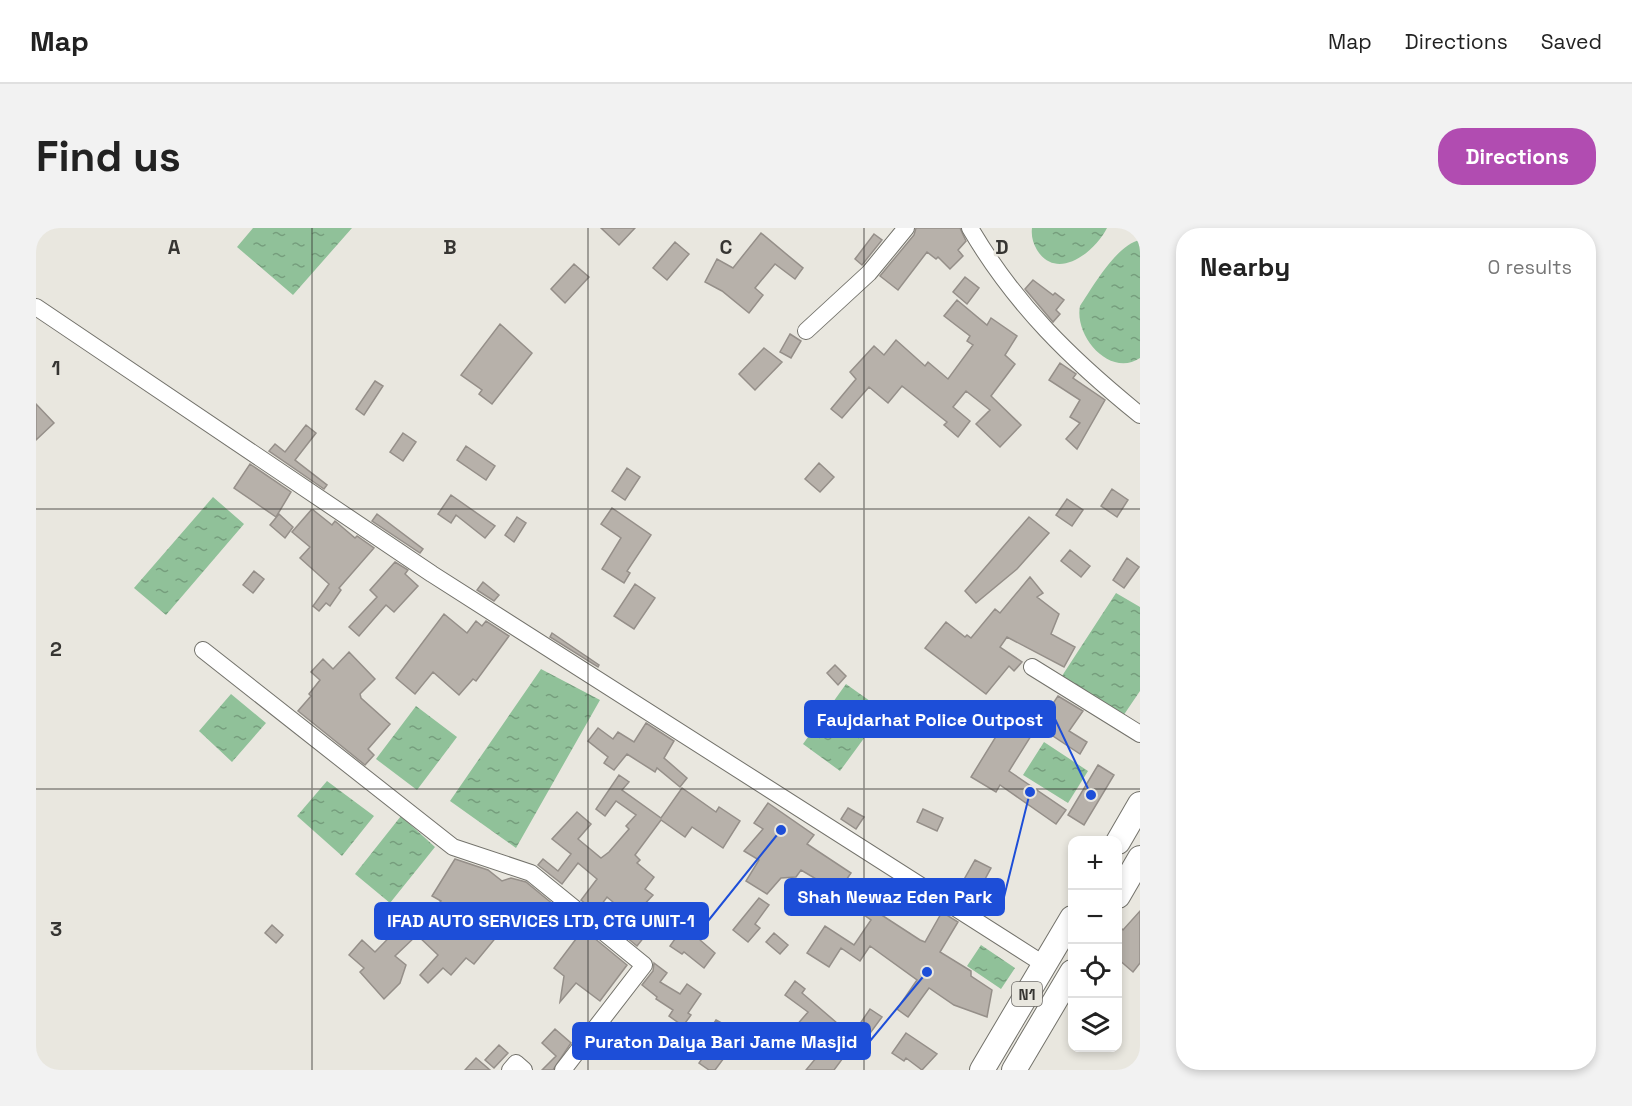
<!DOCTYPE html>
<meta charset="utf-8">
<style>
body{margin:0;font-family:"Space Grotesk",sans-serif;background:#f2f2f2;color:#222}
.controls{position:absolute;right:18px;bottom:18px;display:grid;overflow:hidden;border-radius:12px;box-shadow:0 3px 9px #0003}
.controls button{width:54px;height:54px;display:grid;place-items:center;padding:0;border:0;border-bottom:2px solid #e0e0e0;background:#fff;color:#222;font:30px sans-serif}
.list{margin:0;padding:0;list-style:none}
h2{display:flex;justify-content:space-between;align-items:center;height:78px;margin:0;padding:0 24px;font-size:26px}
h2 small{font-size:20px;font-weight:400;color:#767676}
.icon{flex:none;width:33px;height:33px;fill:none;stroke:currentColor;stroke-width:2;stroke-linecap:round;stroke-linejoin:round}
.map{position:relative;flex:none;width:1104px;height:842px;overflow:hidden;border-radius:24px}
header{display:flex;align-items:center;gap:36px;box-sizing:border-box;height:84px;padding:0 30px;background:#fff;border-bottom:2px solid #e0e0e0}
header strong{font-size:28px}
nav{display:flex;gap:33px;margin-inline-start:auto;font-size:21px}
.intro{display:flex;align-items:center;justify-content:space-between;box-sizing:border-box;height:144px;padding:0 36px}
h1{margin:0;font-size:42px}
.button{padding:15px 27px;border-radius:24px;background:#b14cb1;color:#fff;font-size:21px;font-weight:700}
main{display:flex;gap:36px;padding:0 36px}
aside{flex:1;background:#fff;border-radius:24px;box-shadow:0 3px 9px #0003}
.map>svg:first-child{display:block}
</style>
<header>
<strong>Map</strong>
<nav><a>Map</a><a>Directions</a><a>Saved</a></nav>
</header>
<div class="intro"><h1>Find us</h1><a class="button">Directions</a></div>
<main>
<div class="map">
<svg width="1104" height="842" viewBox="0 0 1104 842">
<defs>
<pattern id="water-ripples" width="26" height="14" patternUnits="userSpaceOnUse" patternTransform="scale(1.5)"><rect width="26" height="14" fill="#90c199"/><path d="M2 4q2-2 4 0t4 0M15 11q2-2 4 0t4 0" fill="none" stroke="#769e7d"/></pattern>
</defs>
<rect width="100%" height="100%" fill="#e9e7df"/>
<path fill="url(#water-ripples)" d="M217,0H316L257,67L201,19Z
M996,0H1071C1059,24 1021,54 1001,22C997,15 995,8 996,0Z
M1104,12V130C1074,150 1038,108 1044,78C1056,60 1081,16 1104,12Z
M177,269L208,296L130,387L98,360Z
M1080,365L1104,379V463L1085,491L1024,451Z
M505,441L564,472L480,620L414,573Z
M810,456L848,483L804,543L767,516Z
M195,466L230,495L196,534L163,503Z
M380,478L421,509L381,562L340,531Z
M1008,514L1052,543L1032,575L987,547Z
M291,553L338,588L306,628L261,588Z
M365,588L399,619L354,675L319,646Z
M945,717L979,740L965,761L931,738Z"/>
<path fill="#b7b1aa" stroke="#958f89" stroke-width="1.5" d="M565,0H599L583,17Z
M880,0H924L930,13L922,22L927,28L914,41L902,29L900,31L891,24L862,62L844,48L878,7Z
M725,5L767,40L759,51L739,36L719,60L727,67L713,85L686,63L669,54L681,31L697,40Z
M838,6L846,12L826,37L819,31Z
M639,14L653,26L631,52L617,40Z
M538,36L553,49L529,75L515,61Z
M929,49L943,60L931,76L917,64Z
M997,52L1017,67L1019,65L1028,72L1020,82L1024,86L1017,94L989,61Z
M921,72L951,97L955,90L981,108L969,127L979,136L955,168L985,197L964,219L940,196L954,182L930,163L917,179L934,193L922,209L908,197L911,194L866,158L852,175L833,159L806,190L795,181L820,151L814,144L838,118L848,127L860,112L889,138L892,134L912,151L937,117L931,113L934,108L908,88Z
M464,96L496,125L456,176L443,166L446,162L425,147Z
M754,106L765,113L755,130L744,124Z
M728,120L746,134L719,162L703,146Z
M1024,135L1040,146L1037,150L1069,172L1041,221L1030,211L1044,195L1034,189L1044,172L1013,152Z
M339,153L347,158L328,187L320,181Z
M0,176L18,195L0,212Z
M270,197L280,205L259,232L291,257L288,261L233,223L239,216L249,224Z
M367,205L380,214L367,233L354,224Z
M430,218L459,238L450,252L421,232Z
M783,235L798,249L784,264L769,251Z
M214,236L255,264L240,289L198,260Z
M591,240L604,249L589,272L576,263Z
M1076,261L1092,272L1081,289L1065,278Z
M415,267L459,298L449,310L420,287L415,295L402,286Z
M1031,271L1047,282L1036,298L1020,287Z
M576,280L615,307L591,343L594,345L588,355L566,341L585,310L565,296Z
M276,281L296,297L299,293L319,310L321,308L338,320L303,360L305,362L294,378L290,375L283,383L277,378L293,356L264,330L274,319L256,304Z
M243,286L257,299L249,310L234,297Z
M341,286L387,321L384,325L336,293Z
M481,289L490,295L478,314L469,307Z
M993,289L1013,305L981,341L940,375L929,363Z
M1034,322L1054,338L1045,349L1025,333Z
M1091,330L1103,339L1088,360L1077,352Z
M359,334L372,342L369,346L382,358L358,384L350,377L323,408L313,399L341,369L334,362Z
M218,343L228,351L217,365L207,357Z
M994,349L1007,365L1001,369L1023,386L1015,406L1039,419L1028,439L971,409L964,419L986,434L978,443L973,438L950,466L889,420L910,394L929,409L931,407L935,410L959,381L964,385Z
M447,354L463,367L458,373L441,362Z
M599,356L619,370L598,401L578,388Z
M408,386L431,405L440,393L446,398L450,393L473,408L440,453L437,451L423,467L397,444L379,466L360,450Z
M516,405L563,437L562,439L514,409Z
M313,424L339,451L324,466L325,470L354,496L332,521L338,527L329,537L262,483L275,468L273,466L284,452L275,444L287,431L297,441Z
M799,437L810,448L802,457L791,445Z
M1022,468L1047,483L1033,503L1051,514L1044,526L1002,498Z
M980,476L1005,492L973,543L1030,582L1020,596L964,557L960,564L935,549Z
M610,495L638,513L628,530L651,550L644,559L621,540L619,544L591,526L578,542L568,535L572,529L552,513L562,500L577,511L582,504L598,514Z
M1062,537L1078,547L1048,597L1032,587Z
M583,547L593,554L586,562L625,590L646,560L680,584L683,579L704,593L687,620L656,599L649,609L625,592L599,627L604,632L601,635L618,649L609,661L617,667L605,680L621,693L601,718L578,699L590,685L571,669L560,684L545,672L561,651L542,635L526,656L502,637L507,631L522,643L535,626L516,611L541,584L555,596L542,611L565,630L573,624L593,601L590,598L600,587L580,573L569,588L560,581Z
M732,575L778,607L771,616L815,645L802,664L765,642L760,649L745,650L731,666L710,653L723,632L708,623L727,601L718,595Z
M812,580L828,589L820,601L805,591Z
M887,581L907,590L901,603L881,594Z
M419,631L452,642L466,653L475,650L490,654L591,737L564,773L540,755L524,774L528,748L518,740L543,707L512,680L507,697L495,687L492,689L479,685L464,699L467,701L438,736L430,730L415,747L407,740L392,755L384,747L402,727L381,707L359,728L370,737L364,755L348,771L324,744L328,740L313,727L326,712L339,724L379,683L388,691L405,673L396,668Z
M939,632L955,640L942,664L926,655Z
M835,653L857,667L844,686L884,712L889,714L906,684L922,694L904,724L935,743V748L956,762L951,789L918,777L893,760L872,789L861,781L881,752L834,718L824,733L805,720L793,739L771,725L789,698L818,717L835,692L818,680Z
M723,670L733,677L719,696L724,700L712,714L697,702Z
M1104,683V735L1097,744L1082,731V697L1087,702Z
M236,697L247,707L240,715L229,705Z
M648,698L679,725L668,740L648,724L646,726L634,718Z
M738,705L752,717L744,726L730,714Z
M618,735L631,745L624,754L644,766L651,756L665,766L652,785L655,787L647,798L633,788L637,782L620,771L621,769L606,757L617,743Z
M759,753L769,761L766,765L801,795L782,817L760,798L772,784L749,767Z
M834,781L846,789L832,808L821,800Z
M680,792L706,806L679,842H673L663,835L679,812L671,806Z
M519,801L535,815L517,842H506L520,828L506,815Z
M870,805L901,826L886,842L870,830L868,833L856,825Z
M463,817L472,825L458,840L449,832Z
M791,817L807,830L798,842H770Z
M440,830L454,842H429Z"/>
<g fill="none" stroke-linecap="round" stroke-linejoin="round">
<g stroke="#73726b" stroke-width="18">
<path id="minor" d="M934,0C979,77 1036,132 1104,187
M0,79L396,346L1009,737
M770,103L833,45L870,0
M167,422L417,619L495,645L608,737L527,842
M996,439L1104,506
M474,842L480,835L488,842"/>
</g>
<g stroke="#73726b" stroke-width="26">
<path id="highway" d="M1082,614L1104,576
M1082,668L1104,630
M946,842L1036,690
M978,842L1036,744"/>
</g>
<use href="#minor" stroke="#fff" stroke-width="16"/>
<use href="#highway" stroke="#fff" stroke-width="24"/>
</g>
<path fill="none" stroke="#363532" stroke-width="1.5" stroke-opacity="0.55" d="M276,0V842M552,0V842M828,0V842M0,281H1104M0,561H1104"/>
<g text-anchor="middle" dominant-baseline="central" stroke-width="5" stroke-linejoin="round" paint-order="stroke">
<rect fill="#e9e7df" stroke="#6c6a66" stroke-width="1.5" x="976" y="754" width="30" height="24" rx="4.5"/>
<g font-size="15" font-weight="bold" fill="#363532">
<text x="991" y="766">N1</text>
</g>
</g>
<g font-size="20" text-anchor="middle" font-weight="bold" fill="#363532" stroke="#e9e7df" stroke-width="5" stroke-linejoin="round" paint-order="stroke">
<text x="138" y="26">A</text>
<text x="414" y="26">B</text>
<text x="690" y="26">C</text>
<text x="966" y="26">D</text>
<text x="20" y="147">1</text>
<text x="20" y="428">2</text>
<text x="20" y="708">3</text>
</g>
<path fill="none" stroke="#1d4ed8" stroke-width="2" d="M1055 567L1019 491M994 564L968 669M745 602L672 693M891 744L834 813"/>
<g fill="#1d4ed8" stroke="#e9e7df" stroke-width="2">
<circle cx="1055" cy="567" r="6"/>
<circle cx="994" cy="564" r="6"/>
<circle cx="745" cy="602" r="6"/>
<circle cx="891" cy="744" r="6"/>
</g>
<g fill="#1d4ed8" stroke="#1d4ed8" stroke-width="2">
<rect x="769" y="473" width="250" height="36" rx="6"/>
<rect x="749" y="651" width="219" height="36" rx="6"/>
<rect x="339" y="675" width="333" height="36" rx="6"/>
<rect x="537" y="795" width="297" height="36" rx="6"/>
</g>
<g font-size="18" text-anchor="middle" font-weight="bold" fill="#fff">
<text x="894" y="498">Faujdarhat Police Outpost</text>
<text x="859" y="675">Shah Newaz Eden Park</text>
<text x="505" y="699">IFAD AUTO SERVICES LTD, CTG UNIT-1</text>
<text x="685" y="820">Puraton Daiya Bari Jame Masjid</text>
</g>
</svg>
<div class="controls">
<button>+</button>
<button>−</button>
<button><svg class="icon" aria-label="locate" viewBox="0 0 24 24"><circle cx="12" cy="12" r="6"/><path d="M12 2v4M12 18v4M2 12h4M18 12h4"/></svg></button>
<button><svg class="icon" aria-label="layers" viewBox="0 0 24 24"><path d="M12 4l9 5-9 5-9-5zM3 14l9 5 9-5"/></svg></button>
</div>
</div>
<aside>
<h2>Nearby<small>0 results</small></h2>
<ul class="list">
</ul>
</aside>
</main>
